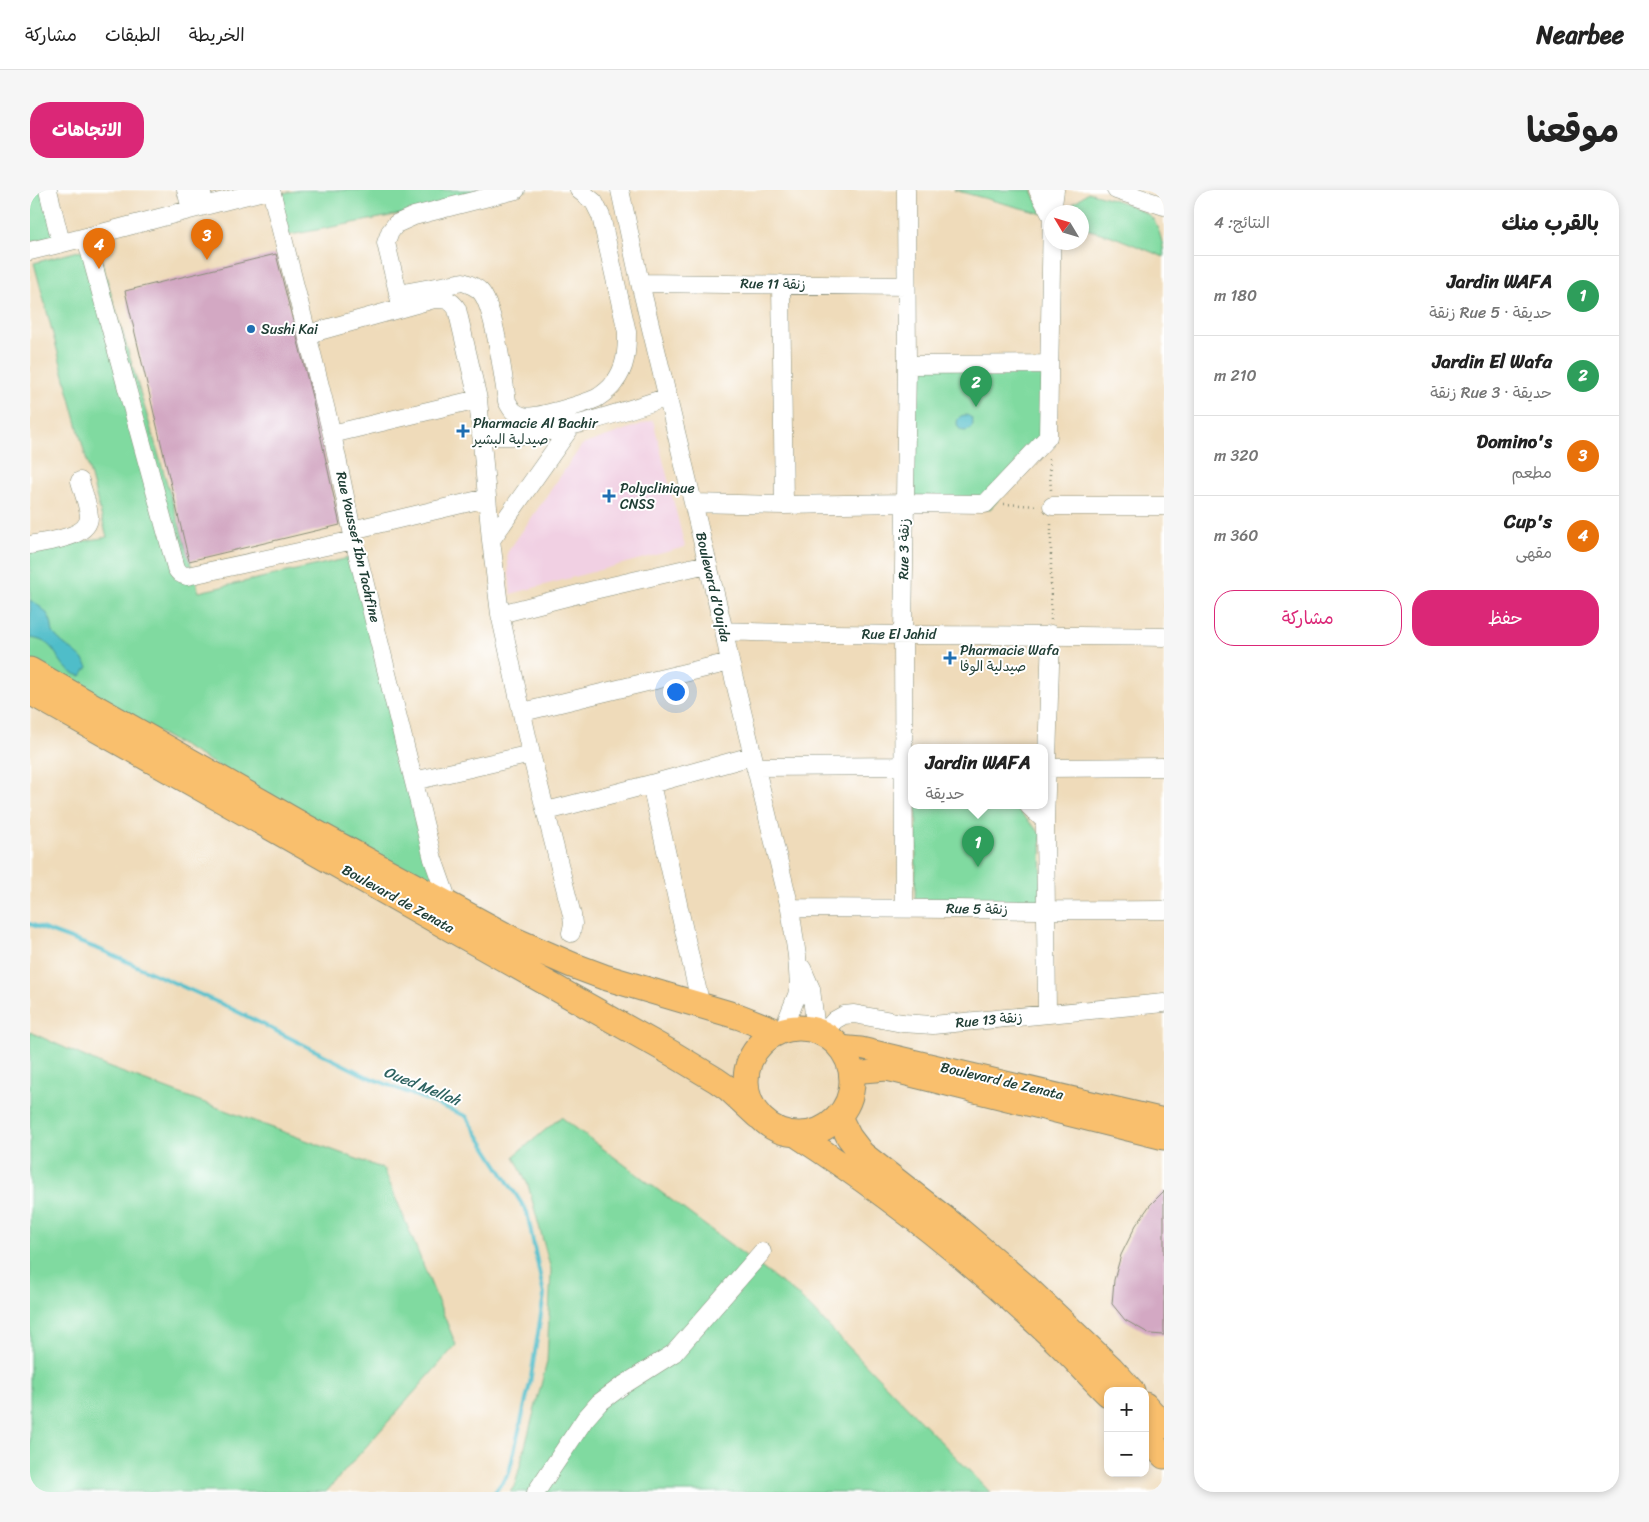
<!DOCTYPE html>
<html lang="ar">
<meta charset="utf-8">
<style>
body{margin:0;font-family:Sriracha,"Playpen Sans Arabic",sans-serif;background:#f6f6f6;color:#222;direction:rtl}
.controls{position:absolute;right:15px;bottom:15px;display:grid;overflow:hidden;border-radius:10px;box-shadow:0 2px 8px #0003}
.controls button{width:45px;height:45px;display:grid;place-items:center;padding:0;border:0;border-bottom:1px solid #e0e0e0;background:#fff;color:#222;font:25px sans-serif}
.compass{position:absolute;left:1014px;top:15px;width:45px;height:45px;border-radius:50%;background:#fff;box-shadow:0 2px 8px #0003;rotate:308deg}
.you{position:absolute;left:645px;top:501px;width:18px;height:18px;margin:-12px;border:4px solid #fff;border-radius:50%;background:#1a73e8;box-shadow:0 0 0 8px #1a73e833}
.badge{display:grid;place-items:center;width:32px;height:32px;border-radius:50%;background:#db2777;color:#fff;font-size:16px;font-weight:700}
.pin{position:absolute;translate:-50% -41px;filter:drop-shadow(0 1px 2px #0008)}
.pin::after{content:'';position:absolute;top:26px;width:18px;height:15px;background:inherit;clip-path:polygon(0 0,100% 0,50% 100%)}
.popup{position:absolute;left:878px;top:554px;width:140px;height:65px;box-sizing:border-box;display:grid;place-content:center;border-radius:10px;background:#fff;filter:drop-shadow(0 1px 4px #0005);font-size:16px;white-space:nowrap;color:#767676}
.popup b{font-size:19px;color:#222}
.popup::after{content:'';position:absolute;left:50%;top:100%;margin-left:-10px;border:10px solid transparent;border-top-color:#fff}
.list{margin:0;padding:0;list-style:none}
h2{display:flex;justify-content:space-between;align-items:center;height:65px;margin:0;padding:0 20px;font-size:21px}
h2 small{font-size:16px;font-weight:400;color:#767676}
.list li{display:grid;grid-template-columns:32px 1fr auto;gap:15px;align-items:center;box-sizing:border-box;height:80px;padding:0 20px;border-top:1px solid #e0e0e0}
.list b{display:block;font-size:19px;white-space:nowrap}
.list p{margin:0;font-size:16px;white-space:nowrap;color:#767676}
.list em{font-size:16px;font-style:normal;color:#767676}
.actions{display:flex;gap:10px;padding:15px 20px}
.actions a{flex:1;padding:11px 0;border:1px solid #db2777;border-radius:20px;text-align:center;font-size:18px;color:#db2777}
.actions .main{background:#db2777;color:#fff}
.map{position:relative;flex:none;width:1134px;height:1302px;overflow:hidden;direction:ltr;border-radius:20px}
header{display:flex;align-items:center;gap:30px;box-sizing:border-box;height:70px;padding:0 25px;background:#fff;border-bottom:1px solid #e0e0e0}
header strong{font-size:24px}
nav{display:flex;gap:28px;margin-inline-start:auto;font-size:18px}
.intro{display:flex;align-items:center;justify-content:space-between;box-sizing:border-box;height:120px;padding:0 30px}
h1{margin:0;font-size:35px}
.button{padding:12px 22px;border-radius:20px;background:#db2777;color:#fff;font-size:18px;font-weight:700}
main{display:flex;gap:30px;padding:0 30px}
aside{flex:1;background:#fff;border-radius:20px;box-shadow:0 2px 8px #0003}
.map>svg:first-child{display:block}
</style>
<header>
<strong>Nearbee</strong>
<nav><a>الخريطة</a><a>الطبقات</a><a>مشاركة</a></nav>
</header>
<div class="intro"><h1>موقعنا</h1><a class="button">الاتجاهات</a></div>
<main>
<aside>
<h2>بالقرب منك<small>النتائج: 4</small></h2>
<ul class="list">
<li><span class="badge" style="background:#2e9e5b">1</span><div><b>Jardin WAFA</b><p>حديقة · Rue 5 زنقة</p></div><em>180 m</em></li>
<li><span class="badge" style="background:#2e9e5b">2</span><div><b>Jardin El Wafa</b><p>حديقة · Rue 3 زنقة</p></div><em>210 m</em></li>
<li><span class="badge" style="background:#e8710a">3</span><div><b>Domino's</b><p>مطعم</p></div><em>320 m</em></li>
<li><span class="badge" style="background:#e8710a">4</span><div><b>Cup's</b><p>مقهى</p></div><em>360 m</em></li>
</ul>
<div class="actions"><a class="main">حفظ</a><a>مشاركة</a></div>
</aside>
<div class="map">
<svg width="1134" height="1302" viewBox="0 0 1134 1302">
<rect width="100%" height="100%" fill="#fff"/>
<filter id="ink" filterUnits="userSpaceOnUse"><feTurbulence type="fractalNoise" baseFrequency=".02" numOctaves="2"/><feDisplacementMap in="SourceGraphic" scale="10" xChannelSelector="R" yChannelSelector="G"/><feConvolveMatrix kernelMatrix="1 2 1 2 8 2 1 2 1" color-interpolation-filters="sRGB"/></filter>
<filter id="wash" filterUnits="userSpaceOnUse"><feTurbulence type="fractalNoise" baseFrequency=".0096" numOctaves="4" result="noise"/><feDisplacementMap in="SourceGraphic" scale="20" xChannelSelector="R" yChannelSelector="G"/><feGaussianBlur stdDeviation="1.12" result="paint"/><feColorMatrix in="noise" values="0 0 0 0 0 0 0 0 0 0 0 0 0 0 0 0 0 1.4 0 .05"/><feComposite in="paint" operator="in"/></filter>
<g filter="url(#wash)">
<rect width="100%" height="100%" fill="#efdbba"/>
<path fill="#f1d0e3" d="M623,230L655,357L481,404L477,363L552,255Z"/>
<path fill="#80daa0" stroke="#508c6a" d="M0,0H27L37,44L0,52Z
M269,0H497L255,46L248,4Z
M924,0H1002L1013,24Z
M1058,2C1075,7 1111,16 1123,29C1129,37 1134,57 1134,67L1082,46L1052,38V22H1038L1043,14Z
M67,56L169,402L328,366L407,699L0,470V361L77,347L4,73Z
M1019,174L1013,259L960,319L874,313L877,175Z
M887,616H984L1011,644L1012,711L885,710Z
M0,842L75,876L354,979L426,1155L296,1302H0Z
M531,927L769,1106L960,1302H480L485,1295L517,1172L521,1080L498,995L484,966Z"/>
<path fill="#50bdc9" stroke="#387d7e" d="M927 233a8 8 0 1 1 16 0a8 8 0 1 1-16 0Z
M0,410C8,415 16,420 20,429C23,434 21,440 24,444C34,457 51,463 58,477L51,486C23,479 32,451 0,448Z"/>
<g fill="none" stroke-linecap="round" stroke-linejoin="round">
<path stroke="#50bdc9" stroke-width="4" d="M0,734L71,760L196,816L336,886L436,926L497,1022L514,1105L500,1193L479,1283L465,1302"/>
</g>
<g id="blocks">
<path fill="#d3a8c3" d="M246,64L282,207L310,335L159,371L95,101Z
M1134,1001V1145L1120,1144L1095,1130L1082,1114L1084,1090L1091,1065L1106,1035L1120,1015Z"/>
</g>
</g>
<g filter="url(#ink)">
<use href="#blocks" fill-opacity="0" stroke="#878c77" stroke-width="1"/>
<g fill="none" stroke-linecap="round" stroke-linejoin="round">
<g stroke="#878c77" stroke-width="19">
<path id="minor" d="M18,0L31,53
M156,0L161,19
M171,0L175,15
M241,0L302,244L324,350L403,669L415,703V713
M590,0L610,93L694,441L700,472L760,718L767,766L769,796L767,805L753,840
M1008,0L1021,25
M1086,0L1134,16
M1022,22L1025,0
M56,48L146,378C149,383 151,385 157,386L324,350
M0,61C80,42 159,19 238,0
M610,93L876,96
M751,94L754,315
M368,104L433,92C439,94 445,96 450,101C465,116 473,188 477,211C481,219 484,224 493,226C505,229 554,214 567,208C573,204 580,199 584,193C596,178 597,161 597,142L571,26L564,12L549,0
M371,115L356,53L360,42L366,34L384,26L486,0
M278,144L404,109C415,109 421,109 427,119L448,209L461,350L470,424L501,564L542,725L543,734L541,743
M877,175L1019,174
M302,244L448,209
M451,245C463,246 475,247 486,246C538,240 588,223 638,207
M663,313L754,315L874,313L955,314L1018,247L1022,23
M1022,316H1134
M322,340L457,308
M461,350L543,234
M0,355C17,351 60,348 59,326C58,314 53,302 50,291
M470,424L564,400L677,374
M694,441C840,447 987,444 1134,447
M493,522L700,472
M725,577L882,576
M1016,578L1134,577
M384,591L501,564
M621,594L671,816
M999,616L1015,631
M517,621L621,594L722,566
M760,718C885,718 1009,721 1134,720
M874,718L873,444L877,175L876,0
M772,778L781,799L786,841
M1017,824L1015,631L1021,444
M793,843L805,830L814,825L824,824L872,833L903,835L1134,813
M506,1302L555,1229L569,1213L592,1196L644,1163L732,1062"/>
</g>
<g stroke="#878c77" stroke-width="23">
<path id="major" d="M809,856L831,858L1134,929
M821,883L857,880L1134,949"/>
</g>
<g stroke="#878c77" stroke-width="27">
<path id="highway" d="M0,480L274,636L482,749L542,775L574,787L710,827L748,842
M0,502L643,864L686,890L699,899L728,926
M716 891a53 53 0 1 1 106 0a53 53 0 1 1-106 0Z
M809,927L819,947L832,964L928,1039L996,1097L1081,1178L1102,1201
M767,945C857,1003 944,1073 1022,1147C1041,1165 1059,1185 1078,1204
M1115,1215L1134,1236
M1115,1245L1134,1266"/>
</g>
<path stroke="#878c77" stroke-width="2.5" stroke-dasharray="1 4" stroke-linecap="butt" d="M1019,269L1021,300
M974,314L1009,316
M1021,430V331"/>
<use href="#minor" stroke="#fff" stroke-width="18"/>
<use href="#major" stroke="#f9bf6d" stroke-width="21"/>
<use href="#highway" stroke="#f9bf6d" stroke-width="25"/>
</g>
</g>
<g fill="#1f6fb2" stroke="#fff" stroke-width="2">
<circle cx="221" cy="139" r="5"/>
<path d="M430.5 233.5h5v5h5v5h-5v5h-5v-5h-5v-5h5z"/>
<path d="M576.5 298.5h5v5h5v5h-5v5h-5v-5h-5v-5h5z"/>
<path d="M917.5 460.5h5v5h5v5h-5v5h-5v-5h-5v-5h5z"/>
</g>
<g text-anchor="middle" dominant-baseline="central" stroke-width="4" stroke-linejoin="round" paint-order="stroke">
<g font-size="14" fill="#1f3d34" stroke="#fff">
<text transform="translate(743 94) rotate(1)">Rue 11 زنقة</text>
<text transform="translate(328 357) rotate(77)">Rue Youssef Ibn Tachfine</text>
<text transform="translate(874 359) rotate(-89)">Rue 3 زنقة</text>
<text transform="translate(683 397) rotate(77)">Boulevard d'Oujda</text>
<text x="869" y="444">Rue El Jahid</text>
<text transform="translate(368 709) rotate(29)">Boulevard de Zenata</text>
<text transform="translate(947 719) rotate(1)">Rue 5 زنقة</text>
<text transform="translate(959 830) rotate(-5)">Rue 13 زنقة</text>
<text transform="translate(972 891) rotate(13)">Boulevard de Zenata</text>
</g>
<g font-size="14" fill="#1f3d34" stroke="#fff" text-anchor="start">
<text x="231" y="139">Sushi Kai</text>
<text x="443" y="233">Pharmacie Al Bachir<tspan x="443" dy="16">صيدلية البشير</tspan></text>
<text x="590" y="298">Polyclinique<tspan x="590" dy="16">CNSS</tspan></text>
<text x="930" y="460">Pharmacie Wafa<tspan x="930" dy="16">صيدلية الوفا</tspan></text>
</g>
<g font-size="15" font-style="italic" fill="#2e6361" stroke="#fff">
<text transform="translate(392 896) rotate(22)">Oued Mellah</text>
</g>
</g>
</svg>
<div class="controls">
<button>+</button>
<button>−</button>
</div>
<svg class="compass" viewBox="-18 -18 36 36"><path d="M0-13l5 13h-10z" fill="#e53935"/><path d="M0 13l5-13h-10z" fill="#767676"/></svg>
<div class="you"></div>
<div class="pin badge" style="left:948px;top:677px;background:#2e9e5b">1</div>
<div class="popup"><b>Jardin WAFA</b>حديقة</div>
<div class="pin badge" style="left:946px;top:217px;background:#2e9e5b">2</div>
<div class="pin badge" style="left:177px;top:70px;background:#e8710a">3</div>
<div class="pin badge" style="left:69px;top:79px;background:#e8710a">4</div>
</div>
</main>
